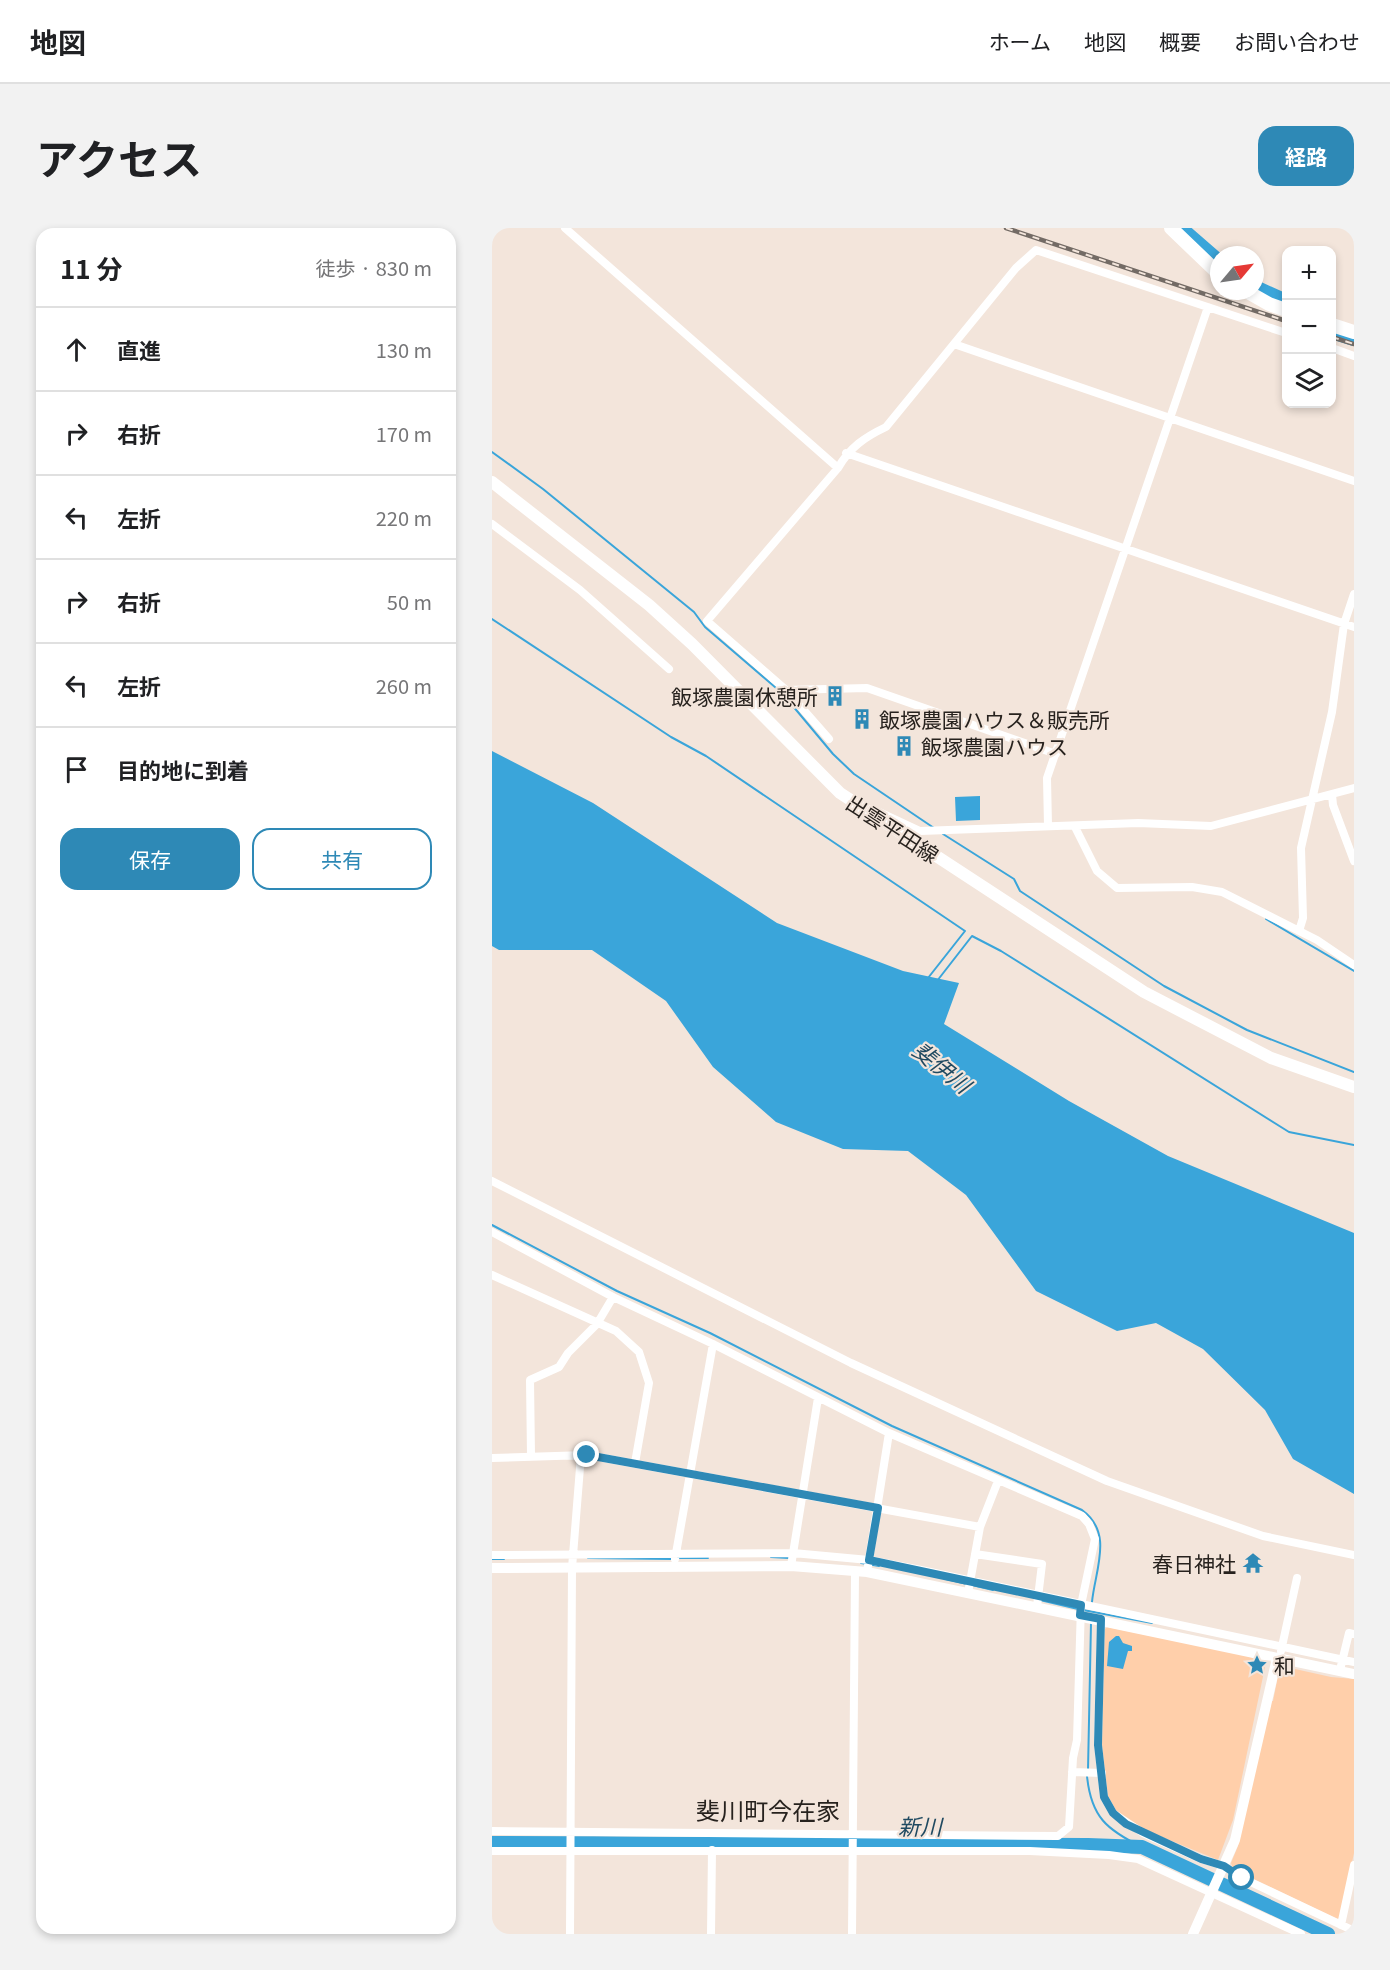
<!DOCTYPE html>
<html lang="ja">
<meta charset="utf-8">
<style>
body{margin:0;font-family:Georgia,"Noto Sans JP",serif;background:#f2f2f2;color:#202124}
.controls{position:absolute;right:18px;top:18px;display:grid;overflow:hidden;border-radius:12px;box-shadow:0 3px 9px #0003}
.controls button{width:54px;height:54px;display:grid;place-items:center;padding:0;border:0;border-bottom:2px solid #e0e0e0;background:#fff;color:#202124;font:30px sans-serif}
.compass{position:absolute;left:718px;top:18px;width:54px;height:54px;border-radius:50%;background:#fff;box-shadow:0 3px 9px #0003;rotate:61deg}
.stop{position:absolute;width:18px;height:18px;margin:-14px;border:4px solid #2e89b6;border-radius:50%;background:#fff}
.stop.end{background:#2e89b6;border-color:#fff;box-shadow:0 2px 6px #0008}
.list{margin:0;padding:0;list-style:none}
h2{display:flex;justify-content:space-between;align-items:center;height:78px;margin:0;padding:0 24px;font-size:26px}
h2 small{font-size:20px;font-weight:400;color:#757577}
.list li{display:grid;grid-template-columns:39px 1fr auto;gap:18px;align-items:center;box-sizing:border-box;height:84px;padding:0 24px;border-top:2px solid #e0e0e0}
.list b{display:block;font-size:22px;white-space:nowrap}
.list em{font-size:20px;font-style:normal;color:#757577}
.actions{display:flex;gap:12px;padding:18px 24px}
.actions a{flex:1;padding:14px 0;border:2px solid #2e89b6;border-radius:18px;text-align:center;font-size:21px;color:#2e89b6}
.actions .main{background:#2e89b6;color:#fff}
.icon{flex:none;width:33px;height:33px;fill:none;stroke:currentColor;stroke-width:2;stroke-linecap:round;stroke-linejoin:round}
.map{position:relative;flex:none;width:862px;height:1706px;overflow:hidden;border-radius:18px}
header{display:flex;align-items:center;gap:36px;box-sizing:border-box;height:84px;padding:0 30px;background:#fff;border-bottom:2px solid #e0e0e0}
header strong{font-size:28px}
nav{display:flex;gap:33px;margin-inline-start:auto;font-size:21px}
.intro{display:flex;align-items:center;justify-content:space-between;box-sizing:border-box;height:144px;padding:0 36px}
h1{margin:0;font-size:42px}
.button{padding:15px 27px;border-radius:18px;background:#2e89b6;color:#fff;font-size:21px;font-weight:700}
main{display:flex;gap:36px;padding:0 36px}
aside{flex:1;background:#fff;border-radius:18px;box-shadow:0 3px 9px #0003}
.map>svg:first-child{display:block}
</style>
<header>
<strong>地図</strong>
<nav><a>ホーム</a><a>地図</a><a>概要</a><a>お問い合わせ</a></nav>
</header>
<div class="intro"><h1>アクセス</h1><a class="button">経路</a></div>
<main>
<aside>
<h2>11 分<small>徒歩 · 830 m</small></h2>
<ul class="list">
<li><svg class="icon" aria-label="ahead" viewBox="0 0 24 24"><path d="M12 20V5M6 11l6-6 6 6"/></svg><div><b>直進</b></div><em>130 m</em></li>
<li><svg class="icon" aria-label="right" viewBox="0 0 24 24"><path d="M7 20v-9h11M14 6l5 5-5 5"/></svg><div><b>右折</b></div><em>170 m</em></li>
<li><svg class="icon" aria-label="left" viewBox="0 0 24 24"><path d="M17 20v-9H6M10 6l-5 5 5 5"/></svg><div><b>左折</b></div><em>220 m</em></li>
<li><svg class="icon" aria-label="right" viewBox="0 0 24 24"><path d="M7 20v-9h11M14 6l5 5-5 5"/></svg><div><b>右折</b></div><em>50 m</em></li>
<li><svg class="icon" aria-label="left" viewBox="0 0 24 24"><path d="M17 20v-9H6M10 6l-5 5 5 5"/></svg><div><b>左折</b></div><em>260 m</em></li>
<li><svg class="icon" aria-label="arrive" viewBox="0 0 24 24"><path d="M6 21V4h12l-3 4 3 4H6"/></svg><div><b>目的地に到着</b></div></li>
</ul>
<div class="actions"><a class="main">保存</a><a>共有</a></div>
</aside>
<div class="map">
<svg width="862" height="1706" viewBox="0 0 862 1706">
<rect width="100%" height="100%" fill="#f3e5db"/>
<path fill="#ffcfaa" d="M615,1399L758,1428L773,1439L741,1592L726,1632L641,1597L622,1583L615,1569L608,1505L612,1402Z
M794,1439L839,1449L862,1451V1625L848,1690L845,1691L741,1641L739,1635L746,1618L779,1473H781L786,1448Z"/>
<path fill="#3aa5da" d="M0,523L101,575L285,695L411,743L467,755L452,796L577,873L676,928L862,1005V1266L801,1231L773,1182L711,1121L664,1095L625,1103L544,1063L474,967L416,923L351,921L284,894L221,839L174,773L100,722H7L0,718Z
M488,568V592L464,593L463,569Z
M624,1408H627L631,1415L640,1418V1423H636L631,1441L615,1438L617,1414Z"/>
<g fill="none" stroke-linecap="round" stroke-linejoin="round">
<path stroke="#3aa5da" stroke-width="2" d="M0,224L51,261L202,384L213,399L290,465L341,526L362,546L442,600
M0,391L179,509L214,528L473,703L436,750
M451,606L522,651L528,663L672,758L755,802L862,844
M774,691L862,743
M445,753L480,708L509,723L797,904L862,917
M0,997L125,1063L218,1105L400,1198L590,1282C622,1305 603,1342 600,1374
M279,1329L297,1330
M96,1330L180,1331
M186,1330H216
M0,1331H12
M369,1335L387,1338
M454,1351L475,1356
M480,1357L501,1362
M548,1372L586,1381
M591,1382L660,1395
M596,1542L599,1395
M595,1548C599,1589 615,1602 650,1619"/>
<path stroke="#3aa5da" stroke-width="14" d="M689,0L727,33
M763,59L794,73
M840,104L862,111
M0,1615L596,1617L650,1619L836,1706"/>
<path stroke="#fff" stroke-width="8" d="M73,0L346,240
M462,116L862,253
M840,120L862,128
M354,225L862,399
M0,296L88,362L177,441
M294,462L375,460L564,526
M337,511L294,462L215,393L346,240C358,219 373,209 394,199L524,40L544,22L794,105
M840,567L841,577L862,633
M381,581L428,603L646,595L719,598L862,560
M556,598L555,550L716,79
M583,599L605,643L625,660L700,659L730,664L825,712L862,737
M807,703L811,690L809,620L840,484L852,396L862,366
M0,953L359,1135L615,1253L771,1308L862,1327
M0,1004L121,1069L221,1116L397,1205L590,1288L597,1296L603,1311L589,1377L585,1512L581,1530L577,1599L566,1608L0,1603
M0,1047L124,1103L147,1124L157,1155L143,1235
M39,1228L38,1152L67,1139L76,1125L105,1096L121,1069
M0,1230L95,1227L488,1299
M483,1326L550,1336L545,1378
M0,1327L301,1325L377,1332L429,1342L862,1434
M183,1331L221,1116
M299,1338L326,1170
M375,1344L397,1205
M476,1365L488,1299L506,1253
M609,1391L606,1517L612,1569L621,1585L651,1605L709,1631L732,1638L750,1650L862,1703
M789,1423L805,1350
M848,1442L857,1405L862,1406
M580,1544L610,1545
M0,1623H538L617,1627L646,1631L809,1706
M849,1697L862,1637
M78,1706L80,1340L89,1227
M219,1706L220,1622
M360,1706L363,1344"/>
<path stroke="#fff" stroke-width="10" d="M0,1340L299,1338L375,1344L862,1446
M701,1706L743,1612L785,1430"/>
<path stroke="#fff" stroke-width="12" d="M0,254L157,377L200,416L348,565L652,764L779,830L862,859"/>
<path stroke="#fff" stroke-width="14" d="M679,0L727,46
M754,63L777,76L794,82
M840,97L862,104"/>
<g stroke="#736b65" stroke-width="4.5">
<path id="rail" d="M514,0L794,93
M840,109L862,116"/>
</g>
<use href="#rail" stroke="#f3e5db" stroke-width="2" stroke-dasharray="7" stroke-linecap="butt"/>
</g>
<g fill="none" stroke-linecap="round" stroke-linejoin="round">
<path stroke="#2e89b6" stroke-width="8" d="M95,1227L386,1280L377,1332L589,1377L588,1387L609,1391L606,1517L612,1569L621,1585L634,1596L709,1631L732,1638L750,1650"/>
</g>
<defs>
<g id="building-bare" transform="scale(1.62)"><path d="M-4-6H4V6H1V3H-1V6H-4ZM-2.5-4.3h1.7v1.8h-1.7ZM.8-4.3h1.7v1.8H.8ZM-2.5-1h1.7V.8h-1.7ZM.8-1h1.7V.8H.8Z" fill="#2e89b6" stroke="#f3e5db" stroke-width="2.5" paint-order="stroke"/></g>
<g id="temple-bare" transform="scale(1.62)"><path d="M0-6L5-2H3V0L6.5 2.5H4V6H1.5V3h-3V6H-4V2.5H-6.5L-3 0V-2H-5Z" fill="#2e89b6" stroke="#f3e5db" stroke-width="2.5" paint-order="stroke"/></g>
<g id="sight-bare" transform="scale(1.62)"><path d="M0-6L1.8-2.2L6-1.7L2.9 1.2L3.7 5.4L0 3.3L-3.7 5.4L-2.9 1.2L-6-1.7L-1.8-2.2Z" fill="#2e89b6" stroke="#f3e5db" stroke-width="2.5" paint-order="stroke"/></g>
</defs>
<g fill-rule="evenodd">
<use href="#building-bare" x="343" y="468"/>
<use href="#building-bare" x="370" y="491"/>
<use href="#building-bare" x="412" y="518"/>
<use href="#temple-bare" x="761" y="1335"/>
<use href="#sight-bare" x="765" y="1437"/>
</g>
<g text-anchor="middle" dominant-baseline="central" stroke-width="4.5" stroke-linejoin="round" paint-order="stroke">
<g font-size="21" fill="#27221e" stroke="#f3e5db" text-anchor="start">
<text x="326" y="468" text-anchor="end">飯塚農園休憩所</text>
<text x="387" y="491">飯塚農園ハウス＆販売所</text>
<text x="429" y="518">飯塚農園ハウス</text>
<text x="744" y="1335" text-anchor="end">春日神社</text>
<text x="782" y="1437">和</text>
</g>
<g font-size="21" fill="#27221e" stroke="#f3e5db">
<text transform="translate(401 600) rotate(33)">出雲平田線</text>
</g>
<g font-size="22" font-style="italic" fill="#204a61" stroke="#f3e5db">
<text transform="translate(451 838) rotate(39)">斐伊川</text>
<text x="428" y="1597">新川</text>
</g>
<g font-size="24" fill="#27221e" stroke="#f3e5db">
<text x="276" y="1581">斐川町今在家</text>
</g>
</g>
</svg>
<div class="controls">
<button>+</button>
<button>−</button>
<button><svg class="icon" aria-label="layers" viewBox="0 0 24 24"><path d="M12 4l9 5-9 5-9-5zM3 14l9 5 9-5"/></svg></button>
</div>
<svg class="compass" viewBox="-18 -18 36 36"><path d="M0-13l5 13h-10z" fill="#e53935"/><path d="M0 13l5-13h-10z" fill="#757577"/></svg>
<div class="stop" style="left:750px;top:1650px"></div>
<div class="stop end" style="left:95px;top:1227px"></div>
</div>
</main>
